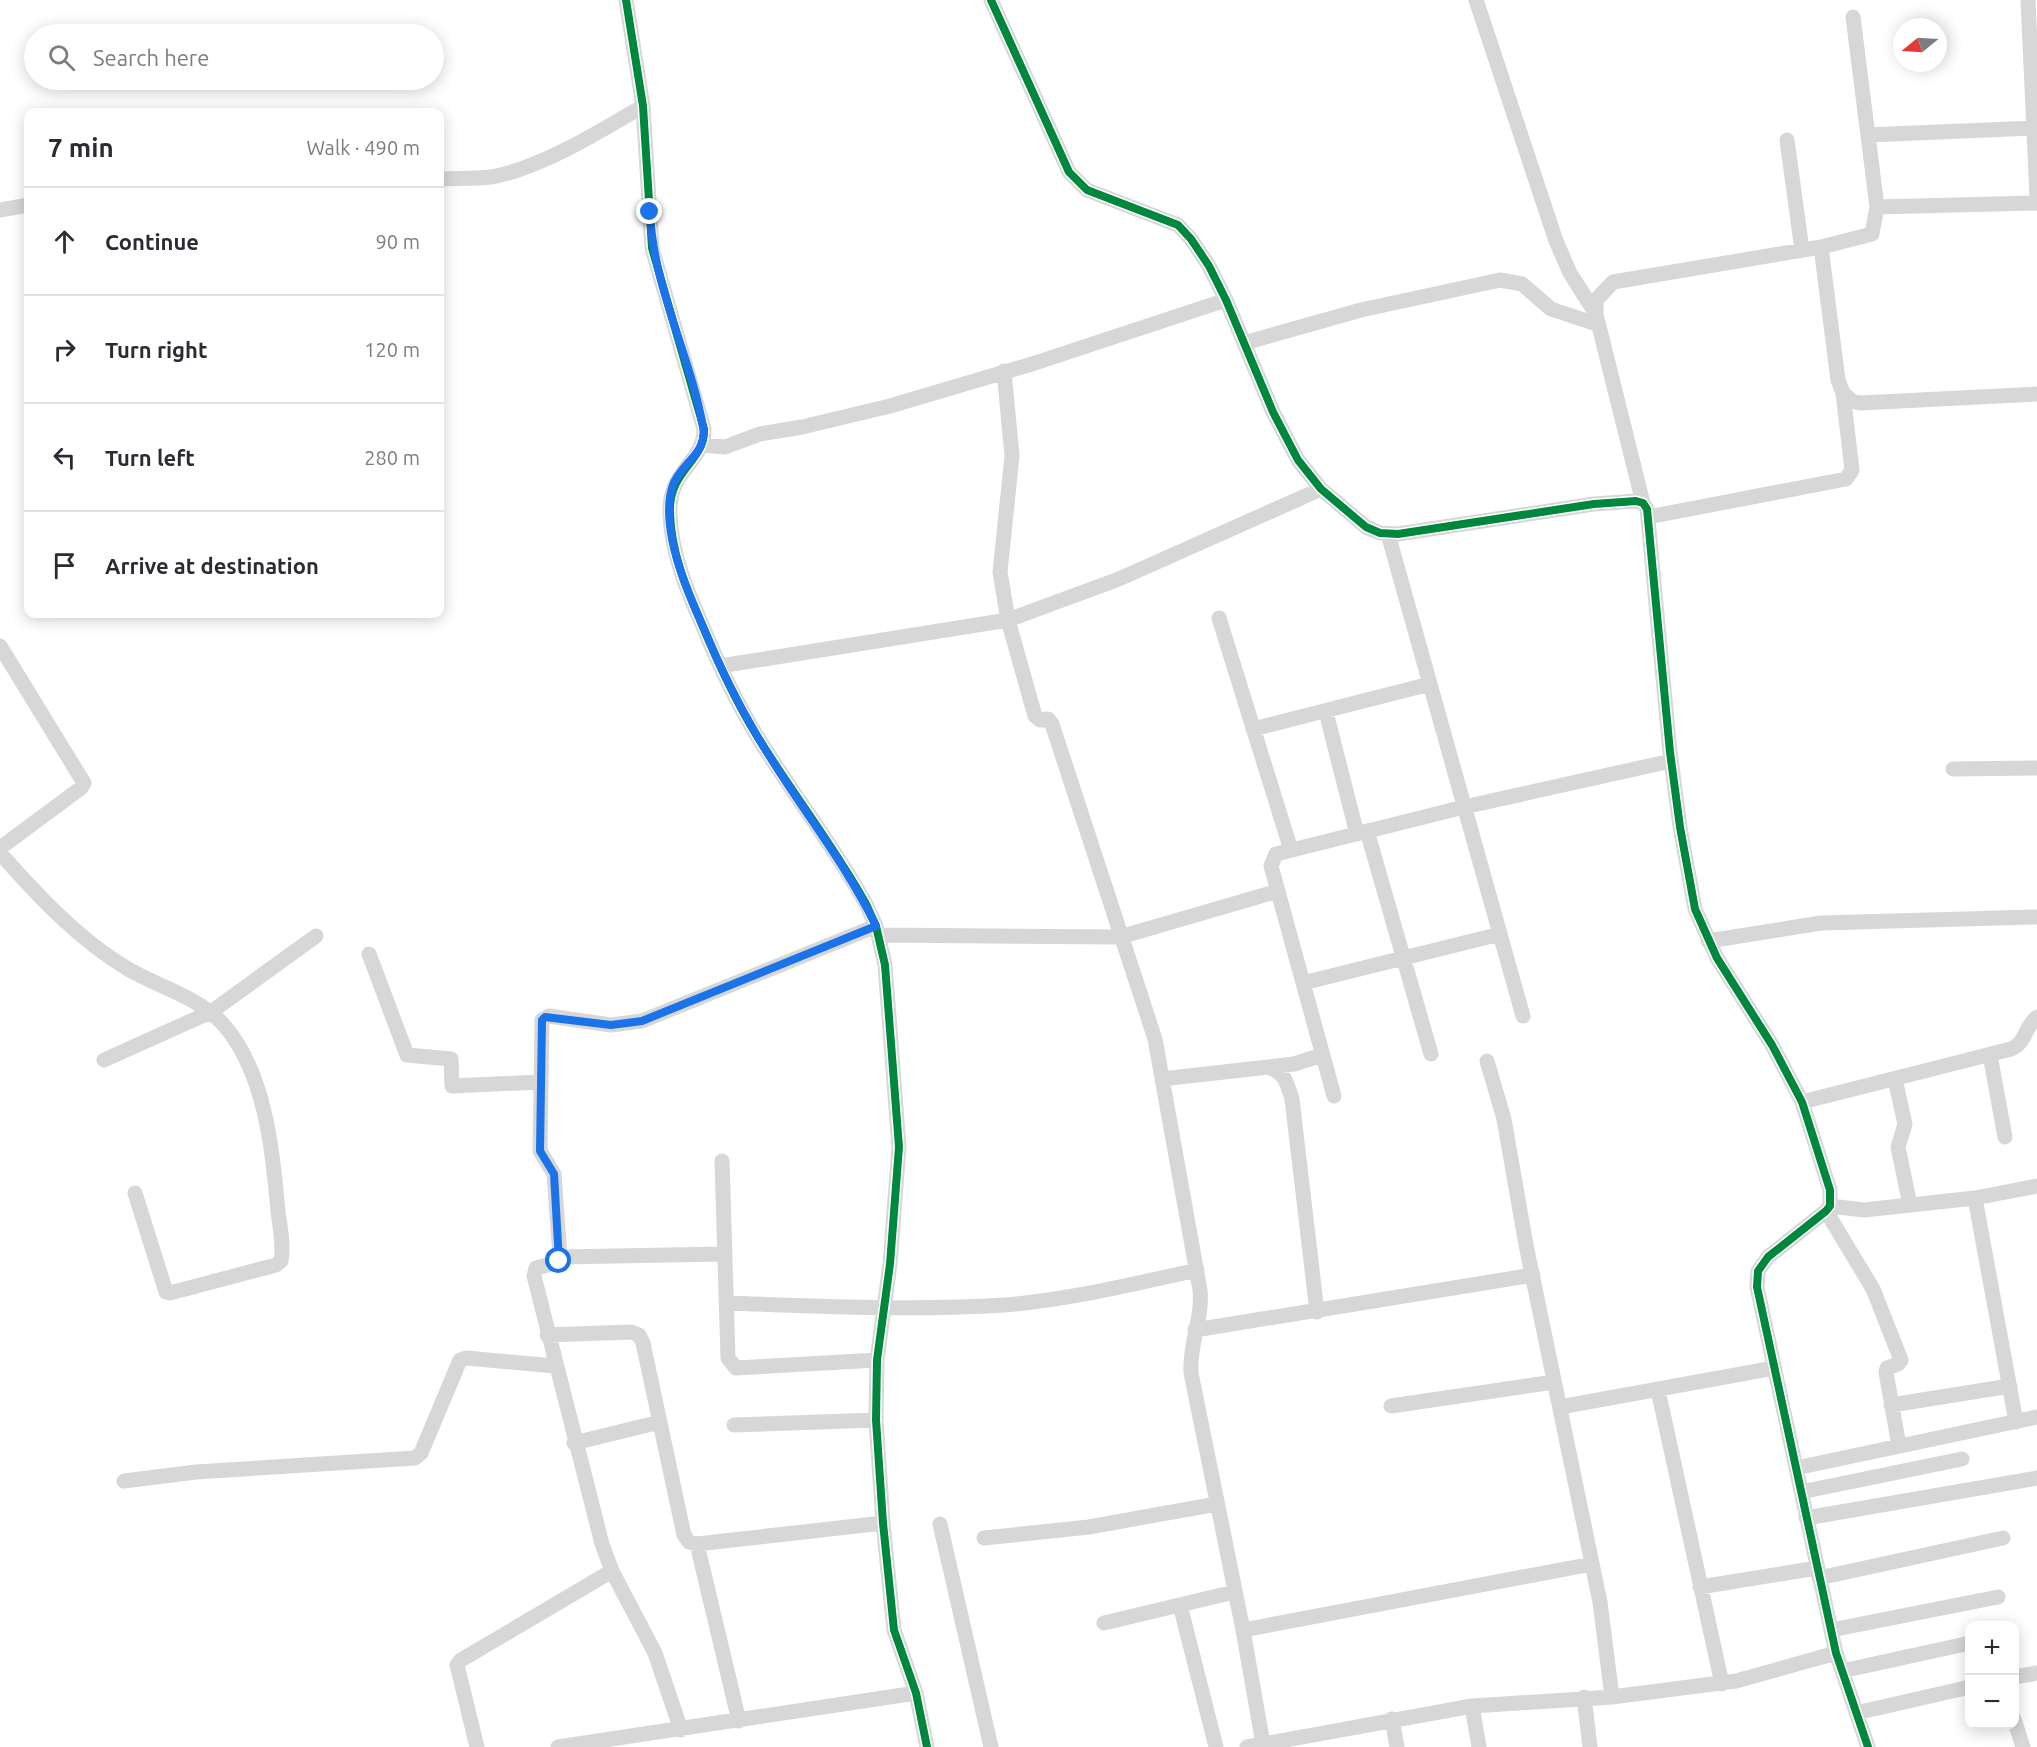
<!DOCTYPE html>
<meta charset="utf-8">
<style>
body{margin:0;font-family:Ubuntu,sans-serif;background:#f2f2f3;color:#2b2b33}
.controls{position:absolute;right:18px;bottom:18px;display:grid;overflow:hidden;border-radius:12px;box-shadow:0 3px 15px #0003}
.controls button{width:54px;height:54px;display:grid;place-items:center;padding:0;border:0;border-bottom:2px solid #e1e1e2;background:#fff;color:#2b2b33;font:30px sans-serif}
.compass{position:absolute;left:1893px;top:18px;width:54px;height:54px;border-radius:50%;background:#fff;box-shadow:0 3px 15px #0003;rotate:252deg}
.stop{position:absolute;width:18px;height:18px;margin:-14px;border:4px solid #1a73e8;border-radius:50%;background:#fff}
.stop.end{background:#1a73e8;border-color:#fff;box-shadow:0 2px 6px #0008}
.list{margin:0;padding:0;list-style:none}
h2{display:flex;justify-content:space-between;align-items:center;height:78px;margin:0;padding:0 24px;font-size:26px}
h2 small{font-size:20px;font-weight:400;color:#7c7c81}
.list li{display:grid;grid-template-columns:39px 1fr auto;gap:18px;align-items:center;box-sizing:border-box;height:108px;padding:0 24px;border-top:2px solid #e1e1e2}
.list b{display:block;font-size:22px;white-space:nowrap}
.list em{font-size:20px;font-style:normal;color:#7c7c81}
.icon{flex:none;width:33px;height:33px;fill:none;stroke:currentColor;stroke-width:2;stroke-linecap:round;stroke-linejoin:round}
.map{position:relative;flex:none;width:2037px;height:1747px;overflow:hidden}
.search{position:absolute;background:#fff;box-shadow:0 3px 15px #0003;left:24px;top:24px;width:420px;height:66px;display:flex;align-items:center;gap:15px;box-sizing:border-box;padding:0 21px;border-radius:33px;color:#7c7c81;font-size:22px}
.panel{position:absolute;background:#fff;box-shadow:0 3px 15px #0003;left:24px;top:108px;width:420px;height:510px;border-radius:12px}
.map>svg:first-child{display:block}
</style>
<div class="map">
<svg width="2037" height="1747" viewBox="0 0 2037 1747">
<rect width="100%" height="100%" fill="#fff"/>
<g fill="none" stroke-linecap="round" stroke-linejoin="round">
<path stroke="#d7d7d7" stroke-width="15" d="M626,0L643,106L652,248L704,429C705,462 668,470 670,513C671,552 686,588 701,622C717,661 735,700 757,736C792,793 834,846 866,904L876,926L885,965L899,1147L890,1264L877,1360L876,1420L883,1523L894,1630L916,1693L927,1747
M991,0L1069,172L1087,190L1178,225L1191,239L1209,266L1226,300L1273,412L1298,460L1321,489L1366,527L1380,533L1398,534L1594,504L1636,501L1643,503L1647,509L1670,752L1680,827L1695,909L1717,958L1772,1045L1802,1102L1830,1190V1206L1826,1211L1768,1257L1758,1271L1757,1287L1836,1653L1868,1747
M1476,0L1556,241L1570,273L1596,314
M2028,0L2037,197
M1868,135L2034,128
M1787,140L1802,250
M440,179C456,178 474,179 491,177C539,169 601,131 643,106
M1877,207L2037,203
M0,210L28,205
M1821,247L1838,380L1843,393L1852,401L1860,403L2037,394
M1244,343L1361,310L1500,280L1522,284L1551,309L1599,325
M1004,371L1012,456L1000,572L1008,620L1035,716L1040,720L1048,719L1052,724L1155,1039L1200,1290C1203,1318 1189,1344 1191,1373L1243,1630L1263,1744
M703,445L725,447L760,434L802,427L890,406L1032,364L1226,300
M1643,503L1596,314V300L1613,282L1821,247L1872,234L1877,207L1853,17
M1648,517L1846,479L1852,470L1843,393
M1388,534L1523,1016
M1219,618L1291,850
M0,646L84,783L81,788L0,848
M720,666L1008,620L1119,579L1321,489
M1326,712L1357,834
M1253,729L1430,684
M1953,769L2037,768
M1367,831L1431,1054
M0,853C37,895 79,940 128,969C157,986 198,997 222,1023C265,1070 273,1151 278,1212C280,1227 284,1246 281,1261L276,1265L170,1293L166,1292L135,1193
M879,935L1120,937L1278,891
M1708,941L1821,923L2037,917
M369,954L407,1055L451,1059L452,1086L540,1082
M1303,983L1500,934
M1990,1055L2005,1137
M104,1060L211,1012L316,936
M1487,1061L1504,1119L1526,1245L1600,1602L1612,1697
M1268,1067L1294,1064L1322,1055
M1162,1079L1268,1067C1285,1072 1287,1083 1292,1099L1317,1312
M1895,1079L1905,1124L1898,1147L1910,1205
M1334,1096L1271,866L1276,854L1464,807L1671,761
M1802,1102L2011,1049C2026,1043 2025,1026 2037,1017
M722,1161L728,1358L736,1368L877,1360
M1975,1198L2016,1422
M1830,1206L1864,1210L1975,1198L2037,1186
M1826,1211L1873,1289L1901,1360L1898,1364L1887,1368L1886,1372L1899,1446
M560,1257L724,1254
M726,1303C818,1306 911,1311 1004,1305C1069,1300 1133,1284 1197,1270
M1195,1330L1533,1275
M547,1335L631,1332L639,1335L643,1343L684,1535L689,1542L697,1544L883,1523
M1658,1390L1722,1684
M1891,1405L2010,1386
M1391,1406L1554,1382
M1560,1407L1774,1368
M734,1425L876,1420
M574,1443L660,1422
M1796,1468L2037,1417
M124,1481L196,1472L415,1458L421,1453L460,1360L466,1358L555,1366
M1801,1492L1962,1459
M1806,1518L2037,1478
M940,1524L991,1747
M984,1538L1089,1527L1217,1504
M697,1544L739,1721
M1819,1578L2003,1538
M1700,1587L1817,1568
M1180,1605L1216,1747
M1104,1623L1234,1592
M1243,1630L1592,1564
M1831,1630L1998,1597
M1842,1671L1970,1643
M2014,1677L2037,1673
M1584,1697L1590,1747
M1472,1706L1479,1747
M1856,1713L1970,1687
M1392,1719L1397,1747
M2014,1719L2023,1747
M681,1730L655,1653L612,1571L602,1544L534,1276L536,1268L555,1263L560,1257L554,1174L540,1151L542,1020L549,1016L611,1025L642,1021L876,926
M477,1747L457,1665L461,1660L612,1571
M558,1747L916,1693
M1247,1747L1472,1706L1612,1697L1736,1681L1836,1653"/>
<g stroke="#fff" stroke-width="11">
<path id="cycleway" d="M626,0L643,106L652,248L704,429C705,462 668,470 670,513C671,552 686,588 701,622C717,661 735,700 757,736C792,793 834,846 866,904L876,926L885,965L899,1147L890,1264L877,1360L876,1420L883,1523L894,1630L916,1693L927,1747
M991,0L1069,172L1087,190L1178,225L1191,239L1209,266L1226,300L1273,412L1298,460L1321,489L1366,527L1380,533L1398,534L1594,504L1636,501L1643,503L1647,509L1670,752L1680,827L1695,909L1717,958L1772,1045L1802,1102L1830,1190V1206L1826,1211L1768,1257L1758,1271L1757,1287L1836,1653L1868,1747"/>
</g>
<use href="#cycleway" stroke="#00873e" stroke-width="8"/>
</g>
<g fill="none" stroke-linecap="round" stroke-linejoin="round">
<path stroke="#1a73e8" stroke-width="8" d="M559,1261L554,1174L540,1151L542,1020L545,1017L611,1025L642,1021L876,926C843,858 794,800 756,734C736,700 719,665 704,629C691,599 678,570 672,539C669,523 667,501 673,485C681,463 708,453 703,427C690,354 653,287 650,212"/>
</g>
</svg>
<div class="controls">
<button>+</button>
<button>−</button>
</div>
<svg class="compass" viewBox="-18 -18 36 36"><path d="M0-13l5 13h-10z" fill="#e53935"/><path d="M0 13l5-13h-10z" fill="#7c7c81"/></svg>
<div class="stop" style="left:559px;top:1261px"></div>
<div class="stop end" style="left:650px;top:212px"></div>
<div class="search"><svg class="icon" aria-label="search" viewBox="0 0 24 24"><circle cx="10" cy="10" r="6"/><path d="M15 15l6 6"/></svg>Search here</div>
<section class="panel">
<h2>7 min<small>Walk · 490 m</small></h2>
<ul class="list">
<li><svg class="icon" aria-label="ahead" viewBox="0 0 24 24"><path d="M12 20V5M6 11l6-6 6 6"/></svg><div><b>Continue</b></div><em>90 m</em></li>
<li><svg class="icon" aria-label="right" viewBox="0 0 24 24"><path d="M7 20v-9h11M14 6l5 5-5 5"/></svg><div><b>Turn right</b></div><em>120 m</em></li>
<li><svg class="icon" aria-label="left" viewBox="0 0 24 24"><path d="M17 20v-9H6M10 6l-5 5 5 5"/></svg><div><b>Turn left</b></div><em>280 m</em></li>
<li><svg class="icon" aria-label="arrive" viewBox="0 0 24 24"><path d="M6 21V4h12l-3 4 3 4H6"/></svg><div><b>Arrive at destination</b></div></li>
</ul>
</section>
</div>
